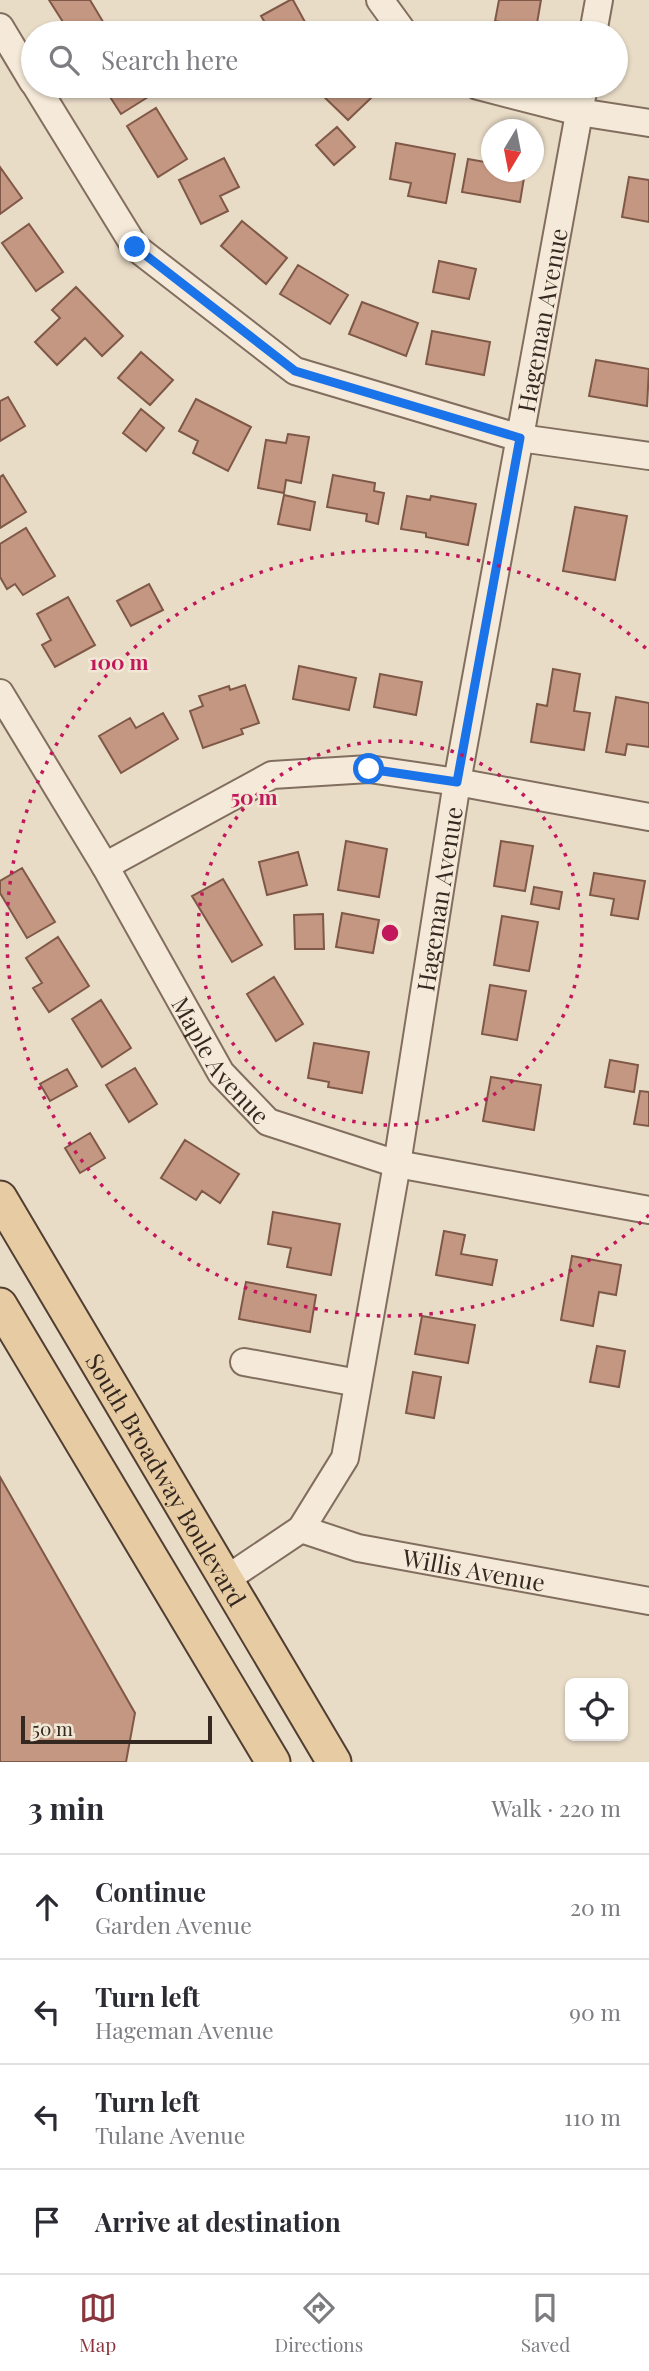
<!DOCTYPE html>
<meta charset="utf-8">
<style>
body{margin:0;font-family:"Playfair Display",serif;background:#f2f2f3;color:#2b2b33}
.controls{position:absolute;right:21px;bottom:21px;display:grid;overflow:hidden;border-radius:10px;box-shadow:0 2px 5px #0004}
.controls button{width:63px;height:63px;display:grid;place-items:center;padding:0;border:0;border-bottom:2px solid #e1e1e2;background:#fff;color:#2b2b33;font:35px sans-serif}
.compass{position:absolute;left:481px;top:119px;width:63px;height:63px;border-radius:50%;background:#fff;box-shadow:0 2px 5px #0004;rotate:190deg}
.scale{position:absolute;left:21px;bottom:18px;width:191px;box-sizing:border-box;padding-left:7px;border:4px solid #342820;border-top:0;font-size:19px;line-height:24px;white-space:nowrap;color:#342820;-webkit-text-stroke:5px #f1e7d5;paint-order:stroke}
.stop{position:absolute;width:21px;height:21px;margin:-16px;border:5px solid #1a73e8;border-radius:50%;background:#fff}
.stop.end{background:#1a73e8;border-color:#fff;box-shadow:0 2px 7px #0008}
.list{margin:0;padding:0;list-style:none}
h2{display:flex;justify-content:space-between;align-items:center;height:91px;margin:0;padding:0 28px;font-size:30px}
h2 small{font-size:23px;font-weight:400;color:#7c7c81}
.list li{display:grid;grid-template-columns:46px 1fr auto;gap:21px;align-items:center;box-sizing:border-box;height:105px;padding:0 28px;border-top:2px solid #e1e1e2}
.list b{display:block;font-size:26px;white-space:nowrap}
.list p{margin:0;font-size:23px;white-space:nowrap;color:#7c7c81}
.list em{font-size:23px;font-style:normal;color:#7c7c81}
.icon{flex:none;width:38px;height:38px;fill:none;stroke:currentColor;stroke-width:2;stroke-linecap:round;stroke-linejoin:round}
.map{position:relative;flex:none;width:649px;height:1762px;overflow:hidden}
.search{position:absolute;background:#fff;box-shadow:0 2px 5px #0004;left:21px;right:21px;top:21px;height:77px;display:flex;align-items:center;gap:18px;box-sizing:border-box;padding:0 24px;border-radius:38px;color:#7c7c81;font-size:26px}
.sheet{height:511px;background:#fff}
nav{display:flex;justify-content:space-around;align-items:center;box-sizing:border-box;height:98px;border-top:2px solid #e1e1e2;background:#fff;font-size:19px;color:#7c7c81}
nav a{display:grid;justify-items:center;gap:4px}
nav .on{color:#8a353d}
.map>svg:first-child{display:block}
</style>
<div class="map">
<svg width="649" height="1762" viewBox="0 0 649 1762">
<rect width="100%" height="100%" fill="#e9dcc7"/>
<path fill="#c39781" stroke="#7f5847" stroke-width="2" d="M49,0H90L108,30L102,33H70Z
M290,0H293L311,33H271L261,16Z
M499,0H541L536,29L495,21Z
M103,86H141L148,97L121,114Z
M323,86H360L372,97L348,120L318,91Z
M156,108L187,159L158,177L127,126Z
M337,127L355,147L334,165L316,145Z
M396,143L455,154L446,203L408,196L411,183L390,179Z
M224,158L239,187L220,196L228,211L201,224L179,180Z
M468,159L491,163V172H525L520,202L462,192Z
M0,167L22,198L0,214Z
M629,177L649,180V222L622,217Z
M242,221L287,258L266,284L221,246Z
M29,224L63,272L36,291L2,243Z
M439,261L476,269L469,299L433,292Z
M298,265L348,295L330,324L280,294Z
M76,287L123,336L102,356L85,338L57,365L35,342L60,318L52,310Z
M362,302L418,323L406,356L349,334Z
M432,331L490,342L484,375L426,364Z
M141,352L173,380L150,405L118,378Z
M596,360L649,369L647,406L589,396Z
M8,397L25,426L0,441V401Z
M196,399L251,427L228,471L193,453L198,441L179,431Z
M141,409L164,428L146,451L123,433Z
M288,434L309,437L301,483L286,480L284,493L258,488L266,440L286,443Z
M3,475L26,512L0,528V477Z
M333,475L375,483L374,491L384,493L378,524L366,521L367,514L327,507Z
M284,495L315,502L310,530L278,524Z
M407,496L430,500L431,496L476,504L468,545L426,537V533L401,529Z
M575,507L627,516L615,580L563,571Z
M26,528L55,576L23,595L15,584L7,589L0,577V544Z
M149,584L163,610L131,626L117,601Z
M68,597L95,645L55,667L42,645L51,640L37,614Z
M299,666L356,678L349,710L293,699Z
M553,669L580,674L574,711L590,713L584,750L531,742L537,704L547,706Z
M380,674L422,682L416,715L374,707Z
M245,685L259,723L241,729L243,734L203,748L190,711L203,706L199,696L229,686L230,690Z
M616,697L649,703V747L627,744L625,755L606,752Z
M163,713L178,739L121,773L99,736L130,718L136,728Z
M346,841L387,849L379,897L338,890Z
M501,841L533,846L525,891L494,886Z
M298,852L307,885L267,895L259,862Z
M22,868L55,922L27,938L0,893V881Z
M594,873L645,881L638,919L611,915L614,899L590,895Z
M223,879L262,945L232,962L192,896Z
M534,887L562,892L559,909L531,904Z
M342,913L379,920L373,953L336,947Z
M323,914L324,949H295L294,915Z
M502,916L538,922L529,971L494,965Z
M58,937L89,986L49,1012L33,988L42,983L26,958Z
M274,977L303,1024L276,1041L247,994Z
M490,985L526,991L517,1040L482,1034Z
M101,1000L131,1048L102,1067L72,1019Z
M314,1043L369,1052L362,1093L328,1087L329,1082L308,1078Z
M610,1060L638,1065L634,1092L605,1087Z
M135,1068L157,1104L129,1122L106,1085Z
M67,1069L77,1086L50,1101L40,1084Z
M491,1077L541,1085L534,1130L483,1121Z
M640,1091L649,1092V1126L634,1124Z
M90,1133L105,1158L80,1173L65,1148Z
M185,1140L239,1174L220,1203L202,1191L196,1200L161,1178Z
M273,1212L340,1224L331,1275L287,1267L291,1248L268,1244Z
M444,1231L465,1235L461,1254L497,1260L492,1285L436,1275Z
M572,1256L621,1265L616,1295L599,1292L593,1326L561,1320Z
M246,1282L316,1295L310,1332L239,1319Z
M422,1316L475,1325L468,1363L415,1354Z
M597,1346L625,1351L619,1387L590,1382Z
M413,1372L441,1377L434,1418L406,1413Z
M0,1477L135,1713L126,1762H0Z"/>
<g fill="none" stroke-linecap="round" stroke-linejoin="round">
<g stroke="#826e5e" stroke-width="30">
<g id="minor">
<path d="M380,0L404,33"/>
<path d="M0,27L33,82"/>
<path d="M593,33L599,0"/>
<path d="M36,86L135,247L295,371L520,438L649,456"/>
<path d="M478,86L579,112L649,123"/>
<path id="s1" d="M0,693L105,866L221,1073L268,1122L397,1164L649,1210"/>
<path d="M105,866L272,775L369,769L457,782L649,817"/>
<path d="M244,1362L358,1383"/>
<path id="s2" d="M301,1529L358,1548L649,1601"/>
<path id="s3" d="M225,1580L301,1529L345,1458L397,1164L457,782L584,86"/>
</g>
</g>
<g stroke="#513e32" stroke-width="37">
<g id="major">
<path id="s4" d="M0,1198L334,1762"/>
<path d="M0,1305L273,1762"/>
</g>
</g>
<use href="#minor" stroke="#f5ead9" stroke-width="26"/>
<use href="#major" stroke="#e7cca3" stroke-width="33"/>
</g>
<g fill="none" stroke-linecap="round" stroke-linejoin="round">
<path stroke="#1a73e8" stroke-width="9" d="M135,247L295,371L520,438L457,782L369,769"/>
</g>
<g fill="none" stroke="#c2185b" stroke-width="3.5" stroke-dasharray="3.5 7">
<circle cx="390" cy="933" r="192"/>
<path d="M649 1215A383 383 0 1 1 649 651"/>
</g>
<g text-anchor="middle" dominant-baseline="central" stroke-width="5" stroke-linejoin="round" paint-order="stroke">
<g font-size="24" fill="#342820" stroke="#f1e7d5">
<text stroke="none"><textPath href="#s3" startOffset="1330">Hageman Avenue</textPath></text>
<text stroke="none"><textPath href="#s3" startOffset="742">Hageman Avenue</textPath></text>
<text stroke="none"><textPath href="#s1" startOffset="429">Maple Avenue</textPath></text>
<text stroke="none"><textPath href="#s4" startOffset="327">South Broadway Boulevard</textPath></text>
<text stroke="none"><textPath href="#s2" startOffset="178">Willis Avenue</textPath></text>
</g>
</g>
<circle cx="390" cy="933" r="10" fill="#c2185b" stroke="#f1e7d5" stroke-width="3.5"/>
<g font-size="21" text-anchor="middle" font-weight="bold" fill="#c2185b" stroke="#f1e7d5" stroke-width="5" stroke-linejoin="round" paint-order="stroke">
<text x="119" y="670">100 m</text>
<text x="254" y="805">50 m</text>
</g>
</svg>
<div class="controls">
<button><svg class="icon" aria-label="locate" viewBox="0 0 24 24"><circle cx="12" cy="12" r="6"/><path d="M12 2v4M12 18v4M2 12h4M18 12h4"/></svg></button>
</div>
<svg class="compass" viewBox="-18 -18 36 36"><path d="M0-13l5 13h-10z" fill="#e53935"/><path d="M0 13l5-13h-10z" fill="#7c7c81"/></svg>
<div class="scale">50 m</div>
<div class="stop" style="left:369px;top:769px"></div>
<div class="stop end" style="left:135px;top:247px"></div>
<div class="search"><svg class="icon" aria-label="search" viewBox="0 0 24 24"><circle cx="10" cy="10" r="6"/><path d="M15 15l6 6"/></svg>Search here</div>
</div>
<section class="sheet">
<h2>3 min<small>Walk · 220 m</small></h2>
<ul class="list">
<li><svg class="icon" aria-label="ahead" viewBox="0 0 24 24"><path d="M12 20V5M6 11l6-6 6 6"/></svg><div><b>Continue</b><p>Garden Avenue</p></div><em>20 m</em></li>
<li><svg class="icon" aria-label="left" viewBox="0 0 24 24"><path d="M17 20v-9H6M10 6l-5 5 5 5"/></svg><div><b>Turn left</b><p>Hageman Avenue</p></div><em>90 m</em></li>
<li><svg class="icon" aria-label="left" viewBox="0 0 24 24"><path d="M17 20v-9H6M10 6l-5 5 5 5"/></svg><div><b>Turn left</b><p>Tulane Avenue</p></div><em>110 m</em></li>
<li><svg class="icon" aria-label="arrive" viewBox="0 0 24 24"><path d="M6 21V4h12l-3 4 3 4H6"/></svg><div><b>Arrive at destination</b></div></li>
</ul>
</section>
<nav>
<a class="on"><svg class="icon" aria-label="map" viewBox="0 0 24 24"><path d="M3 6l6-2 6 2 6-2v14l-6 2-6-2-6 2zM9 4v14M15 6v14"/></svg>Map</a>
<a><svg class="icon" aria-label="directions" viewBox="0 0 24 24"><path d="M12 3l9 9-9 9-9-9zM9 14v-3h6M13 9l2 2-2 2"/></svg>Directions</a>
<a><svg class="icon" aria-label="saved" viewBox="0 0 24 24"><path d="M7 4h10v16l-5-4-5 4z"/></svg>Saved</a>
</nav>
